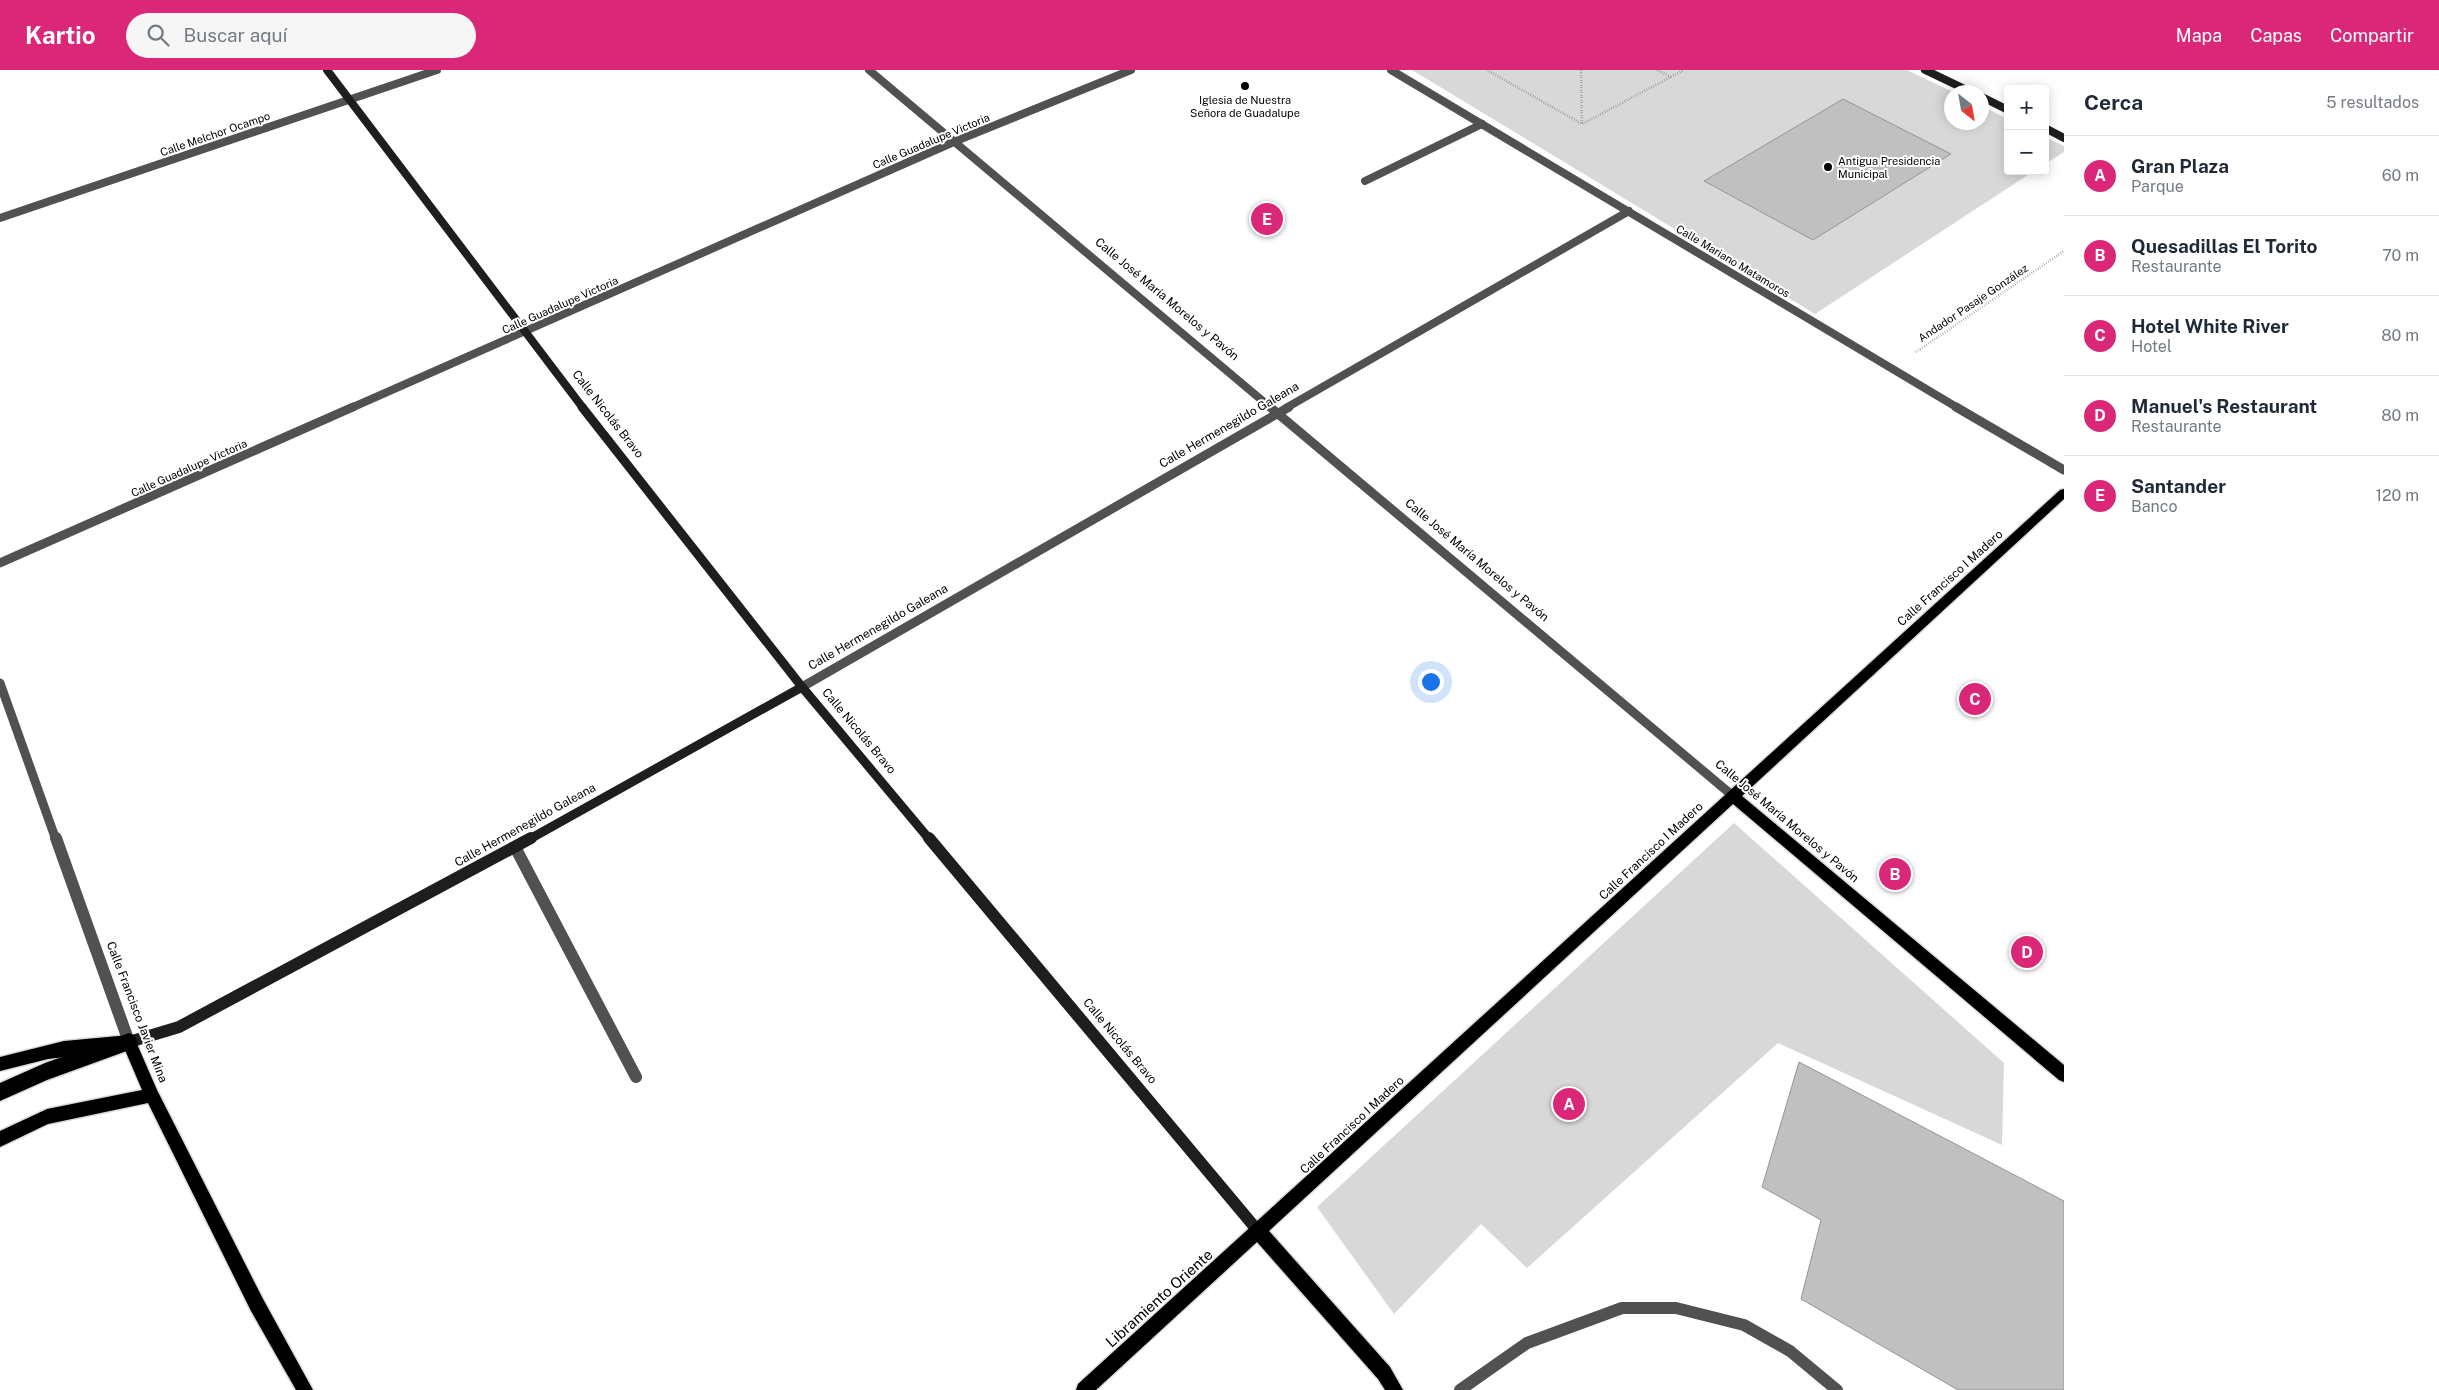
<!DOCTYPE html>
<html lang="es">
<meta charset="utf-8">
<style>
body{margin:0;font-family:"Public Sans",sans-serif;background:#f6f6f7;color:#1f2937}
.controls{position:absolute;right:15px;top:15px;display:grid;overflow:hidden;border-radius:5px;box-shadow:0 2px 12px #0003}
.controls button{width:45px;height:45px;display:grid;place-items:center;padding:0;border:0;border-bottom:1px solid #e0e1e3;background:#fff;color:#1f2937;font:25px sans-serif}
.compass{position:absolute;left:1944px;top:15px;width:45px;height:45px;border-radius:50%;background:#fff;box-shadow:0 2px 12px #0003;rotate:149deg}
.you{position:absolute;left:1430px;top:611px;width:18px;height:18px;margin:-12px;border:4px solid #fff;border-radius:50%;background:#1a73e8;box-shadow:0 0 0 8px #1a73e833}
.badge{display:grid;place-items:center;width:32px;height:32px;border-radius:50%;background:#db2777;color:#fff;font-size:16px;font-weight:700}
.pin{position:absolute;translate:-50% -50%;border:2px solid #fff;box-shadow:0 1px 5px #0006}
.list{margin:0;padding:0;list-style:none}
h2{display:flex;justify-content:space-between;align-items:center;height:65px;margin:0;padding:0 20px;font-size:21px}
h2 small{font-size:16px;font-weight:400;color:#747a83}
.list li{display:grid;grid-template-columns:32px 1fr auto;gap:15px;align-items:center;box-sizing:border-box;height:80px;padding:0 20px;border-top:1px solid #e0e1e3}
.list b{display:block;font-size:19px;white-space:nowrap}
.list p{margin:0;font-size:16px;white-space:nowrap;color:#747a83}
.list em{font-size:16px;font-style:normal;color:#747a83}
.icon{flex:none;width:28px;height:28px;fill:none;stroke:currentColor;stroke-width:2;stroke-linecap:round;stroke-linejoin:round}
.map{position:relative;flex:none;width:2064px;height:1320px;overflow:hidden}
header{display:flex;align-items:center;gap:30px;box-sizing:border-box;height:70px;padding:0 25px;background:#db2777;color:#fff}
header strong{font-size:24px}
nav{display:flex;gap:28px;margin-inline-start:auto;font-size:18px}
.search{width:350px;height:45px;background:#f6f6f7;display:flex;align-items:center;gap:12px;box-sizing:border-box;padding:0 18px;border-radius:28px;color:#747a83;font-size:19px}
main{display:flex}
aside{flex:1;background:#fff}
.map>svg:first-child{display:block}
</style>
<header>
<strong>Kartio</strong>
<div class="search"><svg class="icon" aria-label="search" viewBox="0 0 24 24"><circle cx="10" cy="10" r="6"/><path d="M15 15l6 6"/></svg>Buscar aquí</div>
<nav><a>Mapa</a><a>Capas</a><a>Compartir</a></nav>
</header>
<main>
<div class="map">
<svg width="2064" height="1320" viewBox="0 0 2064 1320">
<rect width="100%" height="100%" fill="#fff"/>
<path fill="#d8d8d8" d="M1412,0H1907L1953,22H1952V52H1982V36L2008,49V101H2034L1815,244Z
M2045,67L2064,76V82L2045,94Z
M1734,753L2004,993L2002,1075L1778,973L1527,1198L1481,1154L1394,1244L1317,1137Z"/>
<path fill="#c0c0c0" stroke="#959595" d="M1843,29L1951,84L1813,170L1704,111Z
M1799,992L2064,1131V1320H1958L1801,1229L1821,1150L1762,1117Z"/>
<g fill="none" stroke-linecap="round" stroke-linejoin="round">
<g stroke="#dbdbdb" stroke-width="3">
<path id="primary" d="M2064,419V429L1742,726L2064,995V1012L2059,1010L1733,734L1269,1161L1390,1297L1403,1320H1385L1378,1309L1257,1172L1096,1320H1076L1078,1314L2060,420Z
M129,965L134,967L157,1020L263,1229L313,1320H296L251,1241L148,1033L48,1054L0,1077V1061L47,1039L142,1020L125,980L48,989L0,1001V987L64,971Z"/>
</g>
<g stroke="#dbdbdb" stroke-width="3">
<path id="highway" d="M129,963L135,966L138,972L135,978L47,1010L0,1031V1013L45,993Z"/>
</g>
<path stroke="#737373" stroke-width="2.5" stroke-dasharray="0.5 2" stroke-linecap="butt" d="M1487,0L1582,54L1684,0
M1581,0L1582,54
M1657,0L1671,7
M1916,282L2064,181"/>
<path stroke="#515151" stroke-width="8" d="M1365,111L1482,54"/>
<path stroke="#515151" stroke-width="12" d="M515,777L636,1007"/>
<path stroke="#515151" stroke-width="8" d="M869,0L1271,338
M1391,0L1958,338
M0,148L437,0
M351,338L956,71L1131,0
M1286,338L1629,141"/>
<path stroke="#515151" stroke-width="9" d="M1270,337L1733,726
M1956,337L2064,400
M0,493L353,337
M0,613L56,770
M802,617L1289,337"/>
<path stroke="#515151" stroke-width="12" d="M56,768L129,972
M1460,1320L1527,1273L1622,1238H1676L1744,1255L1790,1281L1837,1320"/>
<path stroke="#1e1e1e" stroke-width="8" d="M327,0L583,338
M1925,0L1971,22
M1982,27L2008,40
M2045,58L2064,68"/>
<path stroke="#1e1e1e" stroke-width="9" d="M582,337L802,617L930,770
M528,770L802,617"/>
<path stroke="#1e1e1e" stroke-width="12" d="M929,768L1258,1161
M129,972L179,957L531,768"/>
<use href="#primary" fill="#000" fill-rule="evenodd"/>
<use href="#highway" fill="#000" fill-rule="evenodd"/>
</g>
<g fill="#000" stroke="#fff" stroke-width="2">
<circle cx="1245" cy="16" r="5"/>
<circle cx="1828" cy="97" r="5"/>
</g>
<g text-anchor="middle" dominant-baseline="central" stroke-width="4" stroke-linejoin="round" paint-order="stroke">
<g font-size="11" fill="#000" stroke="#fff">
<text x="1245" y="30">Iglesia de Nuestra<tspan x="1245" dy="13">Señora de Guadalupe</tspan></text>
<text x="1838" y="91" text-anchor="start">Antigua Presidencia<tspan x="1838" dy="13">Municipal</tspan></text>
</g>
<g font-size="11" fill="#000" stroke="#fff">
<text transform="translate(215 64) rotate(-19)">Calle Melchor Ocampo</text>
<text transform="translate(931 71) rotate(-23)">Calle Guadalupe Victoria</text>
<text transform="translate(1733 191) rotate(31)">Calle Mariano Matamoros</text>
<text transform="translate(1973 233) rotate(-34)">Andador Pasaje González</text>
<text transform="translate(560 235) rotate(-24)">Calle Guadalupe Victoria</text>
<text transform="translate(189 398) rotate(-24)">Calle Guadalupe Victoria</text>
</g>
<g font-size="12" fill="#000" stroke="#fff">
<text transform="translate(1167 229) rotate(40)">Calle José María Morelos y Pavón</text>
<text transform="translate(608 344) rotate(52)">Calle Nicolás Bravo</text>
<text transform="translate(1229 355) rotate(-30)">Calle Hermenegildo Galeana</text>
<text transform="translate(1477 490) rotate(40)">Calle José María Morelos y Pavón</text>
<text transform="translate(1950 508) rotate(-42)">Calle Francisco I Madero</text>
<text transform="translate(878 557) rotate(-30)">Calle Hermenegildo Galeana</text>
<text transform="translate(859 661) rotate(50)">Calle Nicolás Bravo</text>
<text transform="translate(1787 751) rotate(40)">Calle José María Morelos y Pavón</text>
<text transform="translate(525 755) rotate(-29)">Calle Hermenegildo Galeana</text>
<text transform="translate(1651 781) rotate(-43)">Calle Francisco I Madero</text>
<text transform="translate(137 942) rotate(69)">Calle Francisco Javier Mina</text>
<text transform="translate(1120 971) rotate(50)">Calle Nicolás Bravo</text>
<text transform="translate(1352 1055) rotate(-43)">Calle Francisco I Madero</text>
</g>
<g font-size="15" fill="#000" stroke="#fff">
<text transform="translate(1159 1228) rotate(-42)">Libramiento Oriente</text>
</g>
</g>
</svg>
<div class="controls">
<button>+</button>
<button>−</button>
</div>
<svg class="compass" viewBox="-18 -18 36 36"><path d="M0-13l5 13h-10z" fill="#e53935"/><path d="M0 13l5-13h-10z" fill="#747a83"/></svg>
<div class="you"></div>
<div class="pin badge" style="left:1569px;top:1034px">A</div>
<div class="pin badge" style="left:1895px;top:804px">B</div>
<div class="pin badge" style="left:1975px;top:629px">C</div>
<div class="pin badge" style="left:2027px;top:882px">D</div>
<div class="pin badge" style="left:1267px;top:149px">E</div>
</div>
<aside>
<h2>Cerca<small>5 resultados</small></h2>
<ul class="list">
<li><span class="badge">A</span><div><b>Gran Plaza</b><p>Parque</p></div><em>60 m</em></li>
<li><span class="badge">B</span><div><b>Quesadillas El Torito</b><p>Restaurante</p></div><em>70 m</em></li>
<li><span class="badge">C</span><div><b>Hotel White River</b><p>Hotel</p></div><em>80 m</em></li>
<li><span class="badge">D</span><div><b>Manuel's Restaurant</b><p>Restaurante</p></div><em>80 m</em></li>
<li><span class="badge">E</span><div><b>Santander</b><p>Banco</p></div><em>120 m</em></li>
</ul>
</aside>
</main>
